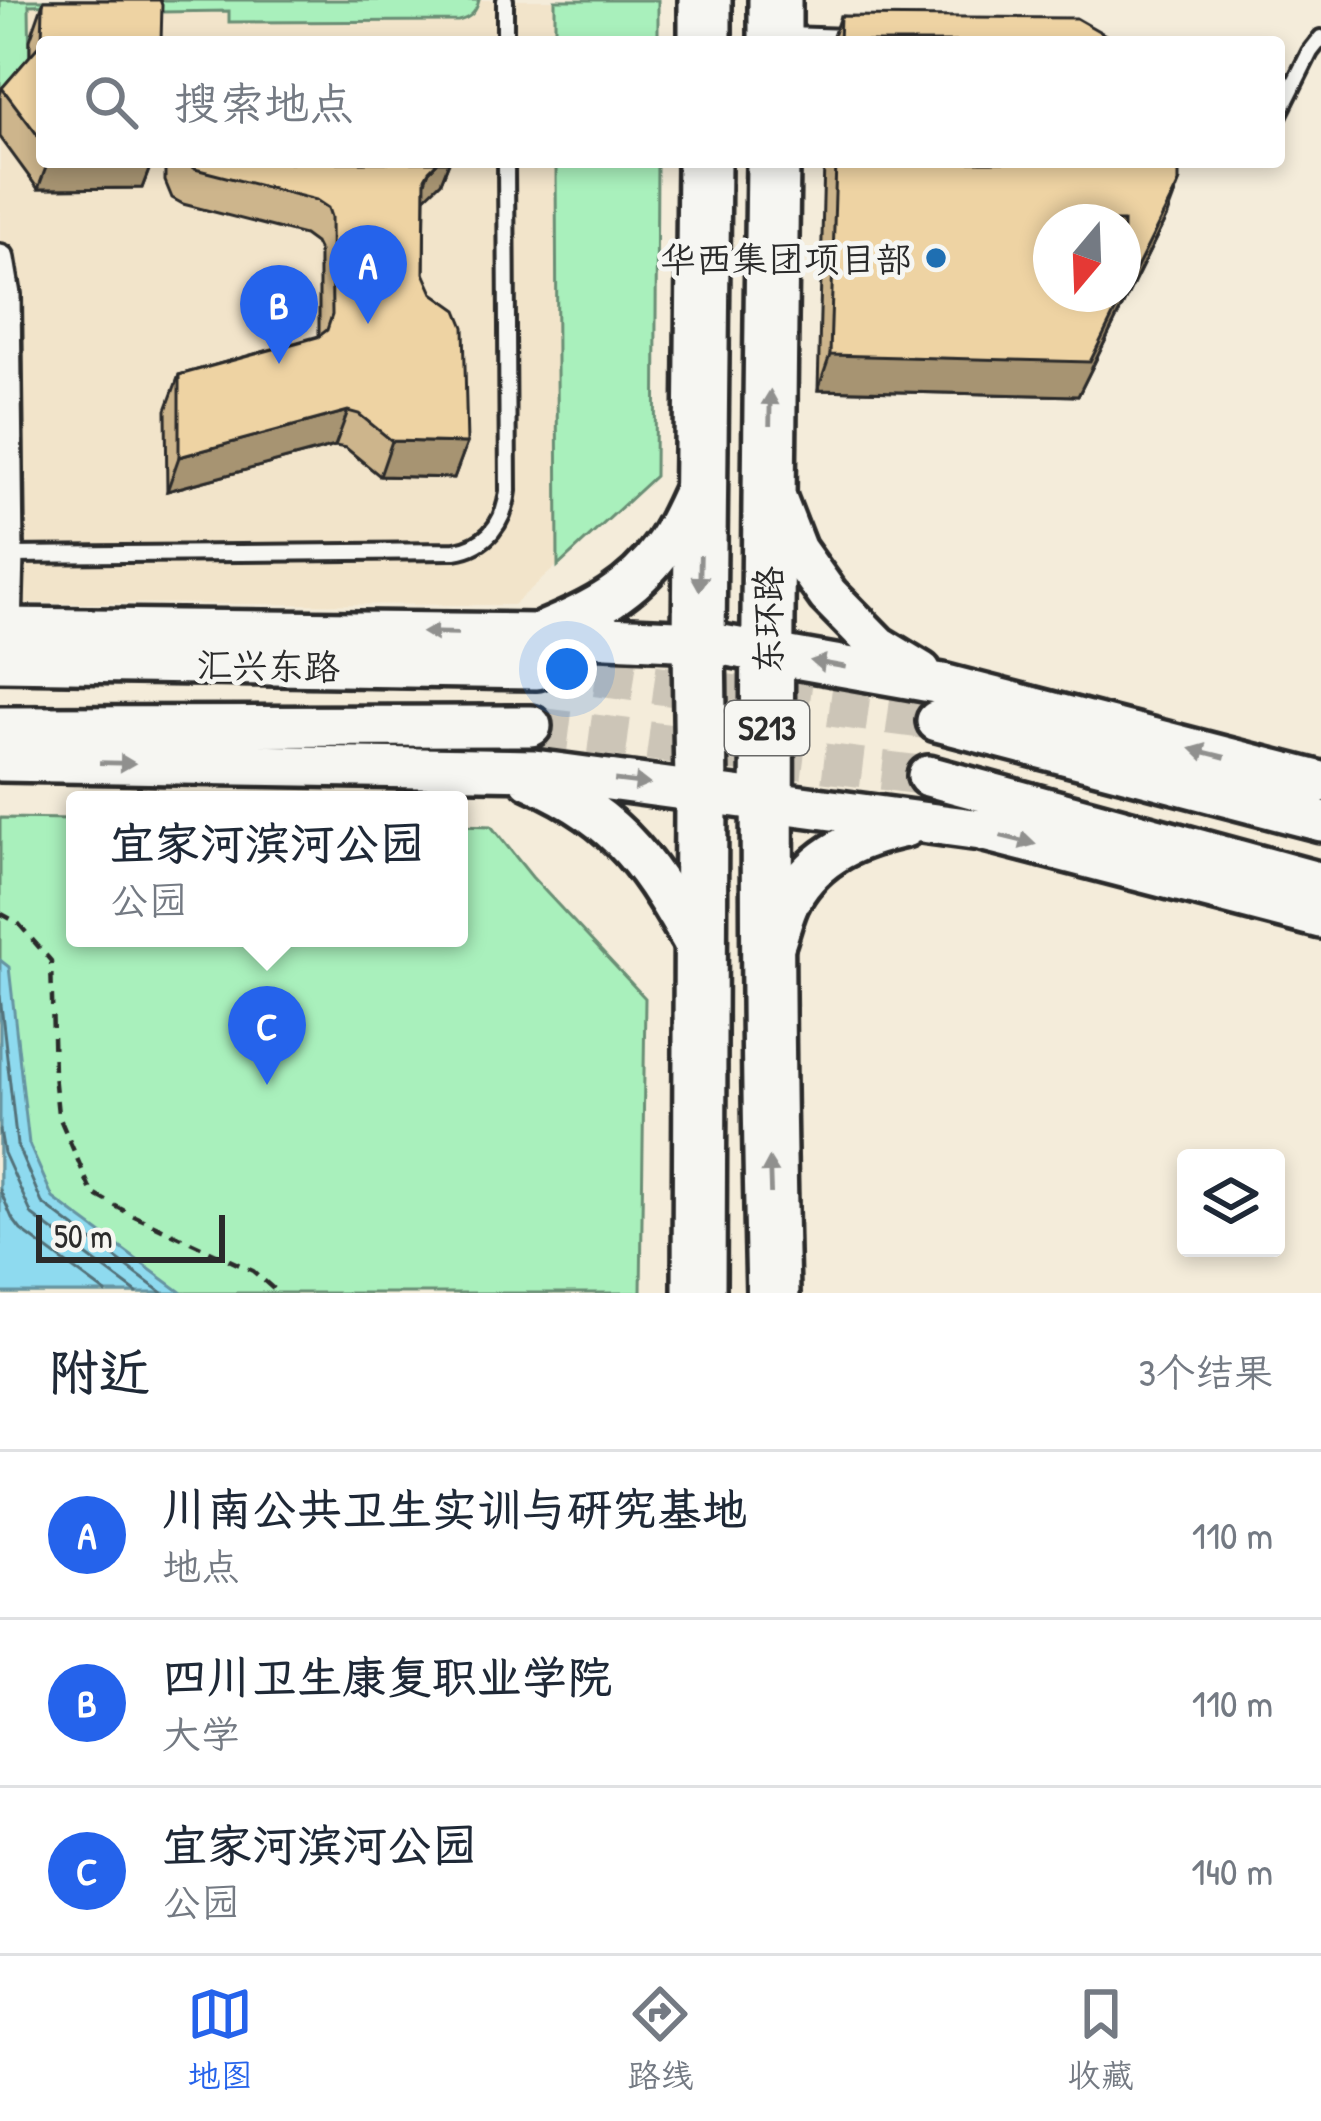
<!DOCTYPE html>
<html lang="zh">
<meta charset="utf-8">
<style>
body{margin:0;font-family:"Patrick Hand","LXGW WenKai TC",sans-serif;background:#f2f2f3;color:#1f2937}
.controls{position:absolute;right:36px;bottom:36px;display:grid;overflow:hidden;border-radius:12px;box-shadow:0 6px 18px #0003}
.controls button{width:108px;height:108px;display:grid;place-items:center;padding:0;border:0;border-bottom:3px solid #e0e1e3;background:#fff;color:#1f2937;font:60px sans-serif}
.compass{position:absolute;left:1033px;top:204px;width:108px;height:108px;border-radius:50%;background:#fff;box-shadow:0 6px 18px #0003;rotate:199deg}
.scale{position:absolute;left:36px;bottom:30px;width:189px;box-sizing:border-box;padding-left:12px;border:6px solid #2b2b2b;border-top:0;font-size:33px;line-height:42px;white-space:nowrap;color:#2b2b2b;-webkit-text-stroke:9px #f6f6f2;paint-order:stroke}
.you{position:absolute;left:567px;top:669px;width:42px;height:42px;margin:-30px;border:9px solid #fff;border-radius:50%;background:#1a73e8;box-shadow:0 0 0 18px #1a73e833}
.badge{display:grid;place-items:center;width:78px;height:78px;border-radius:50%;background:#2563eb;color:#fff;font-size:39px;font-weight:700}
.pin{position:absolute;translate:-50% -99px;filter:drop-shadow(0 3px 6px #0008)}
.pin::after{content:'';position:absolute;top:63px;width:42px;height:36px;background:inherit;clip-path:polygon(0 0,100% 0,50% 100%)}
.popup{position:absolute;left:66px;top:791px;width:402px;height:156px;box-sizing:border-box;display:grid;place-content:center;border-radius:12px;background:#fff;filter:drop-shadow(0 3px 9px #0005);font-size:39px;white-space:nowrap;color:#747a83}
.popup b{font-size:45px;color:#1f2937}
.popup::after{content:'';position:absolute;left:50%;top:100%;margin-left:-24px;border:24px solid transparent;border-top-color:#fff}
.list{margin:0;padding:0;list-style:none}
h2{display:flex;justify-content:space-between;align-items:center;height:156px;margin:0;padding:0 48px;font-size:51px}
h2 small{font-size:39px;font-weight:400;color:#747a83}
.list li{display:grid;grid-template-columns:78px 1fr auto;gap:36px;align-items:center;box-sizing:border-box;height:168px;padding:0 48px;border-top:3px solid #e0e1e3}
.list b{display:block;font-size:45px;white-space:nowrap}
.list p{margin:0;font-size:39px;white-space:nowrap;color:#747a83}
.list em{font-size:39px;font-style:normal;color:#747a83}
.icon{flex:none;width:66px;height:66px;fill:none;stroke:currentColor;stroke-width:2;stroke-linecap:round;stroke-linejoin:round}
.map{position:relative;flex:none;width:1321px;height:1293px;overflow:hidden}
.search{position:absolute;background:#fff;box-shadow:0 6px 18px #0003;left:36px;right:36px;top:36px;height:132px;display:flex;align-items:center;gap:30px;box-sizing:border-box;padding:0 42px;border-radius:12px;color:#747a83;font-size:45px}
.sheet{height:660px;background:#fff}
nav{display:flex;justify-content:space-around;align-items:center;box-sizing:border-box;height:168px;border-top:3px solid #e0e1e3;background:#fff;font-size:33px;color:#747a83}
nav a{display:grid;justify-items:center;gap:6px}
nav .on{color:#2563eb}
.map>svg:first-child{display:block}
</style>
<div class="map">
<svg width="1321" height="1293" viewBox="0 0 1321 1293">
<rect width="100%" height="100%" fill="#f4ecda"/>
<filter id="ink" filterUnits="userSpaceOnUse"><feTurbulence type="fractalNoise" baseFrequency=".00833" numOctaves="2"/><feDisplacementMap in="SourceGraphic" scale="24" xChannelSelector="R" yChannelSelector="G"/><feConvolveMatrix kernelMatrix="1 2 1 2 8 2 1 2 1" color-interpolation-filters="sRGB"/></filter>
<g filter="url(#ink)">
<path fill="#f2e4ca" d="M0,0H555V42H42V162H556L558,565L513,605L0,603Z"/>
<path fill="#a9f0bc" stroke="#6a8e74" stroke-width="3" d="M0,0H66V4L29,5L30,76L0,111Z
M161,0H479C476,13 470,18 458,21L229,22V11L161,12Z
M555,0H658V42H555Z
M556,162H657L655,476L558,566Z
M0,818L75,819V938H459V825L491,826L532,877L645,998L641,1293H0Z"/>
<path fill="#8edaef" stroke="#6694a1" stroke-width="3" d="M0,960L9,967L29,1144L53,1198L182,1293H0Z"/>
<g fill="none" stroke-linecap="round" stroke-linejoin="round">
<path stroke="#537179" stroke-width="3" d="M0,996L17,1145L42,1203L162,1293
M0,1130L4,1153L32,1215L137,1293
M0,1190L12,1218L21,1230L106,1293"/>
<path stroke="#ccc5b7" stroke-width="39" stroke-dasharray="39 20" stroke-linecap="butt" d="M537,669L937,721
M531,726L928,776"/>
<g stroke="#2b2b2b" stroke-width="22">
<path id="lane" d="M505,0V42
M786,35L848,37
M1279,114L1310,52L1321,38
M9,555L455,551C487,546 504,523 508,491L506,162"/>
</g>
<g stroke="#2b2b2b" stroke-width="36">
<path id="street" d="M0,259L6,295L9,555L7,628"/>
</g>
<g stroke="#2b2b2b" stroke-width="48">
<path id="secondary" d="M775,496L796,550L828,595L878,646L921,672
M0,628L538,634L699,641L942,684L1321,782
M547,630C593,611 633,590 663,548C678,528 688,502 699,479
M0,661L537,669
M937,721L1321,821
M0,727L531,726
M0,761L534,770L981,830L1321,918
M928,776L1321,883
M530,779C624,821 651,867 700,954
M775,943C780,929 784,910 792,897C817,854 858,837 905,827"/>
</g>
<g stroke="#2b2b2b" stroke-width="60">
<path id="highway" d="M705,42V0
M775,42V0
M773,162C768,539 763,916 773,1293
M699,1293L701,790L699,641L704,162"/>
</g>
<path stroke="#2b2b2b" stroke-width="4.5" stroke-dasharray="12 9" stroke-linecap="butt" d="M0,913L18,923L51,961L54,1074L58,1114L92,1193L132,1215L253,1271L278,1293"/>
<use href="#lane" stroke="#f6f6f2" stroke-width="14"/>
<use href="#street" stroke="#f6f6f2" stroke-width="27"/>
<use href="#secondary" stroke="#f6f6f2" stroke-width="39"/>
<use href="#highway" stroke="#f6f6f2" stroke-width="51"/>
</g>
<path fill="#cdb58c" stroke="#2b2b2b" stroke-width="3" d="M44,0H160L42,42V162H152L142,188L38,189L0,137V95L2,88L30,56V40Z
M840,16L1118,42H831Z
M165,162H449L441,182L425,197L424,273L467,443L454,478L380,476L346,448L335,446L167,491L166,410L179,375L319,336V251L315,243L304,235L183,204L172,198L165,181Z
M824,162H1179L1166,218L1078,396L818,390Z"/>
<path fill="#a79472" stroke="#2b2b2b" stroke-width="3" d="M48,162H152L142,188L38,189Z
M438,162H449L441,182L416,206L429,171Z
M1179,183L1166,218L1078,396L818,390L830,355Z
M348,411L335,446L167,491L179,457Z
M392,441L467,443L454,478L380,476Z"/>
<path fill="#eed3a3" stroke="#2b2b2b" stroke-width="3" fill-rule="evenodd" d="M44,0H160L162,5L161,42H42L43,5Z
M840,16L1076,18L1118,42H839Z
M42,42V141L2,88Z
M184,162H438L429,171L425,178L424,273L433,293L457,310L464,327L467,443L392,441L359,414L348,411L179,457V375L318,337L327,330L332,315L331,217L328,208L316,200L195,169Z
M836,162H1179V183L1090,362L830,355ZM1051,222H1123V294H1051Z"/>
<defs><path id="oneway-solid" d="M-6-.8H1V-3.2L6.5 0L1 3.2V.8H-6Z" transform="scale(3)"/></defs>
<g fill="#90908e">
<use href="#oneway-solid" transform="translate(770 408) rotate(-89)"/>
<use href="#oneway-solid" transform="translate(700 573) rotate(91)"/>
<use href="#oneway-solid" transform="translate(440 633) rotate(-179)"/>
<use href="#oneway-solid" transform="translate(828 664) rotate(-170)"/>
<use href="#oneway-solid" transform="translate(1208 753) rotate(-166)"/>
<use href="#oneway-solid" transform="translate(117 763) rotate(1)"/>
<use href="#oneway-solid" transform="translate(632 782) rotate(7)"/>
<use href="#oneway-solid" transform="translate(1018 840) rotate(14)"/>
<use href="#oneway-solid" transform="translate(770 1176) rotate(-92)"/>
</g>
</g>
<circle fill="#1f6fb2" stroke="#f6f6f2" stroke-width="4.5" cx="936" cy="258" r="12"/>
<g text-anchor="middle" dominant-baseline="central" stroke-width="10" stroke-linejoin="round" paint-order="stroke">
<rect fill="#f6f6f2" stroke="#686867" stroke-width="3" x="725" y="701" width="84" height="54" rx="9"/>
<g font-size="33" font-weight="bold" fill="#2b2b2b">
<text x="767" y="728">S213</text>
</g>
<g font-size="36" fill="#2b2b2b" stroke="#f6f6f2" text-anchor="end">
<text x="912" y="258">华西集团项目部</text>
</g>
<g font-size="36" fill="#2b2b2b" stroke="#f6f6f2">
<text transform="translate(767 620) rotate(-90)">东环路</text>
<text transform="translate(268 665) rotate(1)">汇兴东路</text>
</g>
</g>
</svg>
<div class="controls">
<button><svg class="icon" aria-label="layers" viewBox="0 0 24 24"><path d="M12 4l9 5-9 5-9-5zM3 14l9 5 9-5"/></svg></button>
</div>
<svg class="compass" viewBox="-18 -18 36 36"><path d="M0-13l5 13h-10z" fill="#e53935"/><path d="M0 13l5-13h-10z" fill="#747a83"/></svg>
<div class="scale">50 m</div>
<div class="you"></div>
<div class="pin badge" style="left:368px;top:324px">A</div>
<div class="pin badge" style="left:279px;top:364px">B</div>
<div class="pin badge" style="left:267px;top:1085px">C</div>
<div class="popup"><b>宜家河滨河公园</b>公园</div>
<div class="search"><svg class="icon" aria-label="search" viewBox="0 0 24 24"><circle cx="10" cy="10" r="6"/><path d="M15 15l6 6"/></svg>搜索地点</div>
</div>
<section class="sheet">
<h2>附近<small>3个结果</small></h2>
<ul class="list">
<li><span class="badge">A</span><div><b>川南公共卫生实训与研究基地</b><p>地点</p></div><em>110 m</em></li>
<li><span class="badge">B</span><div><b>四川卫生康复职业学院</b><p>大学</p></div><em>110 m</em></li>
<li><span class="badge">C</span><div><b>宜家河滨河公园</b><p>公园</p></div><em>140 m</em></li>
</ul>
</section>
<nav>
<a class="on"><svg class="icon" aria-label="map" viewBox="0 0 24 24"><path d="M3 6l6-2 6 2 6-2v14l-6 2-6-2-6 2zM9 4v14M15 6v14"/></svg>地图</a>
<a><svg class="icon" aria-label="directions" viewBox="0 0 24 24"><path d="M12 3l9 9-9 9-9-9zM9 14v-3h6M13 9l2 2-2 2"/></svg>路线</a>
<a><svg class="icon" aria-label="saved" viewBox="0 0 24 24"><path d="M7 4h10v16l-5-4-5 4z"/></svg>收藏</a>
</nav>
